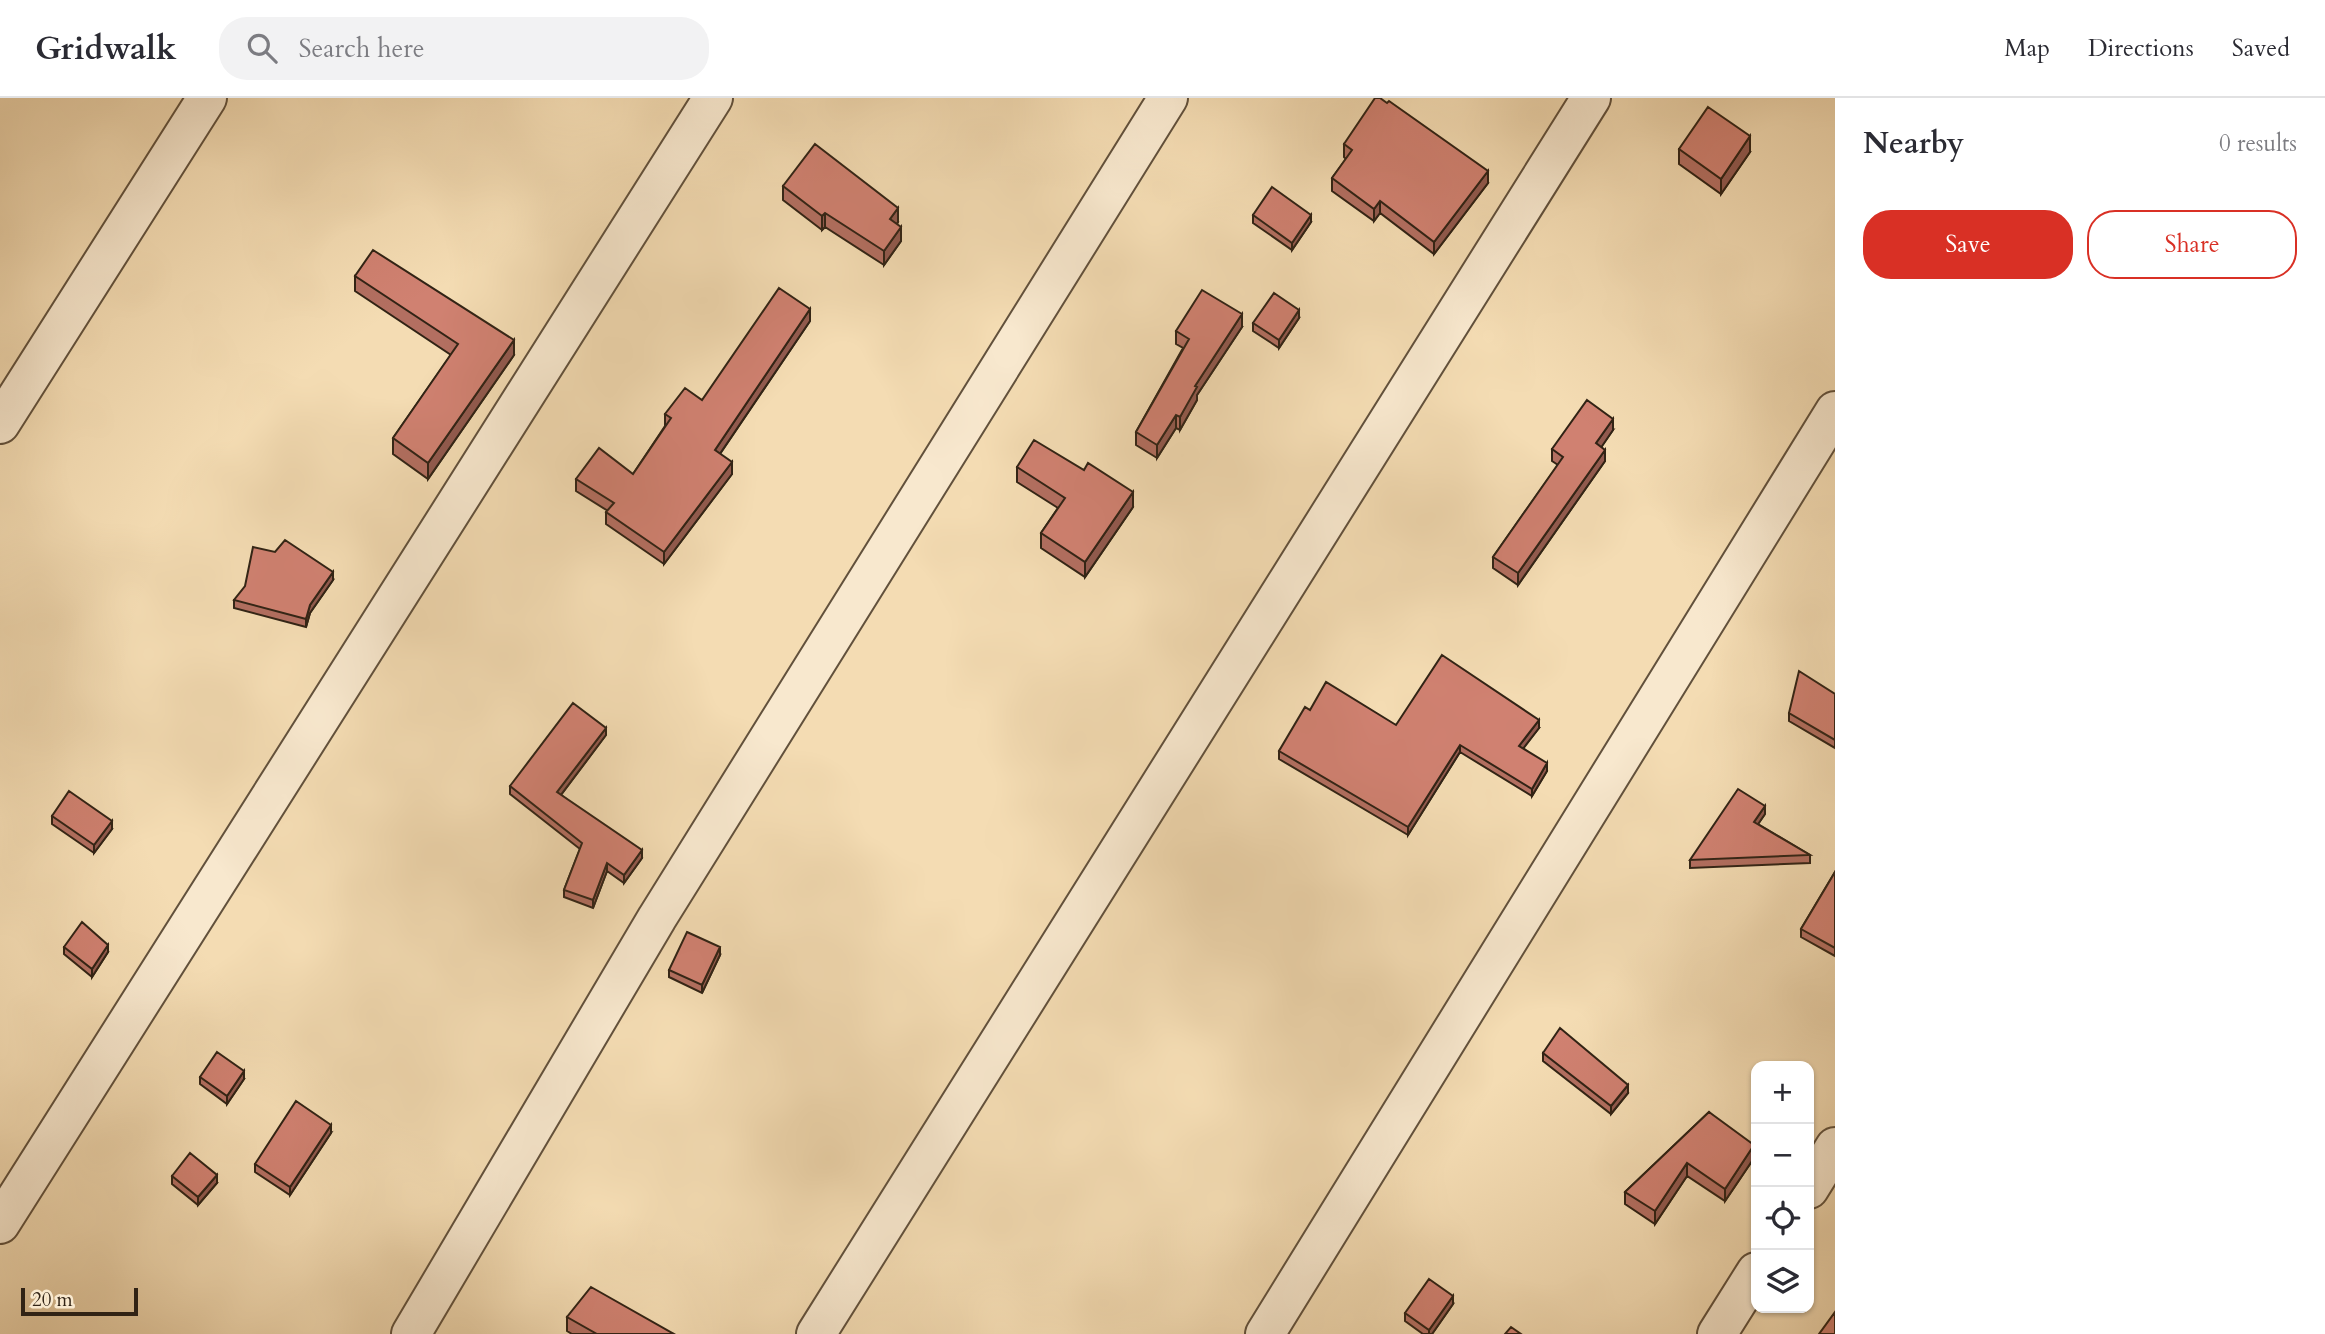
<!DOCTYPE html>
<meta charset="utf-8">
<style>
body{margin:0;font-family:Cardo,serif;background:#f2f2f3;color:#2b2b33}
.controls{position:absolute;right:21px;bottom:21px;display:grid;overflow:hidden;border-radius:14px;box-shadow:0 2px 5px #0004}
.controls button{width:63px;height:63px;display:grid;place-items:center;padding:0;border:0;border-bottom:2px solid #e1e1e2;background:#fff;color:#2b2b33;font:35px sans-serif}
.scale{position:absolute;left:21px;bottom:18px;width:117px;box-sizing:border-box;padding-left:7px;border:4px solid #312315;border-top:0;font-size:19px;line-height:24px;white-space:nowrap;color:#312315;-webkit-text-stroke:5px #f8e8ce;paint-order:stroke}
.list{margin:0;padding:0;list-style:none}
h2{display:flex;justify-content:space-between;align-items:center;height:91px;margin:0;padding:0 28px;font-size:30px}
h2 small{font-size:23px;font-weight:400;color:#7c7c81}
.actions{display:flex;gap:14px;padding:21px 28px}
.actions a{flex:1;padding:16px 0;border:2px solid #d93025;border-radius:28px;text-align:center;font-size:24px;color:#d93025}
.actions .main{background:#d93025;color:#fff}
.icon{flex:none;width:38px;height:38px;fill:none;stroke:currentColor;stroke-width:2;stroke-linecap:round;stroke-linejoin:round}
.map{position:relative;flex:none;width:1835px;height:1236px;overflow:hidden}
header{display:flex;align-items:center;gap:42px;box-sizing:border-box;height:98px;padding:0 35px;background:#fff;border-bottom:2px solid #e1e1e2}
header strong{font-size:33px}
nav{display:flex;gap:38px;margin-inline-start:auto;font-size:24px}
.search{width:490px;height:63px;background:#f2f2f3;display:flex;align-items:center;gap:18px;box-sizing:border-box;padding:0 24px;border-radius:28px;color:#7c7c81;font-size:26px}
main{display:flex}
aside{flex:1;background:#fff}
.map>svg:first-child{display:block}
</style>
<header>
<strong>Gridwalk</strong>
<div class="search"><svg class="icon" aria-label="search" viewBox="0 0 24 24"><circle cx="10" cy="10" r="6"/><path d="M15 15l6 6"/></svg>Search here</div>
<nav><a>Map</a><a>Directions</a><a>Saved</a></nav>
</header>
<main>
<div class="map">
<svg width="1835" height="1236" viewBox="0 0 1835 1236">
<rect width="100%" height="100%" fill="#f4dcb3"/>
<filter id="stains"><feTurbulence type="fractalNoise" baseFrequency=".00286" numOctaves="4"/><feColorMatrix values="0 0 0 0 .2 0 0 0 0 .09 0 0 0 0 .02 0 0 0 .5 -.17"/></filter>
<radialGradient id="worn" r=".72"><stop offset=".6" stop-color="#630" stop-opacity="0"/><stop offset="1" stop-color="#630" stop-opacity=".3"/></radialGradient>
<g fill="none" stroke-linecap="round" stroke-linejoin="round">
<g stroke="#62513c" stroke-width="42">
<path id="street" d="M0,326L207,0
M1809,1091L1835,1049
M0,1126L713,0
M411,1236L657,820L1168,0
M816,1236L1591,0
M1265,1236L1835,313
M1717,1236L1756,1174"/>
</g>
<use href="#street" stroke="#f8e8ce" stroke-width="38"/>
</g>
<path fill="#b36f61" stroke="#312315" stroke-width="2" d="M1344,46L1488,85L1434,156L1380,115L1374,123L1332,93V80L1346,61L1344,59Z
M1679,51L1750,54L1721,96L1679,66Z
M783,88L898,124L897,126L901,143L884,167L825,129L822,132L783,102Z
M1253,117L1311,124L1292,152L1253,125Z
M355,178L514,257L428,381L393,356V340L451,257L355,193Z
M1299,220L1279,250L1253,233V225Z
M810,223L720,356L732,376L664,466L606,426V414L608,413L576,393V381L633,376L665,328V316L702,302Z
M1242,229L1197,297V302L1180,332L1176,330L1157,360L1136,347V334L1183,250L1176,246V233Z
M1613,332L1601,349L1605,363L1518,487L1493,470V459L1558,367L1552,363V351Z
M1017,369L1084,372L1133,409L1085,479L1041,450V435L1058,410L1017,384Z
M333,482L310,515L306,529L234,510V502Z
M1835,596V650L1789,623V615Z
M1310,612L1396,627L1539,630L1523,650L1547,673L1532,698L1460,654L1408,737L1279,661V653Z
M606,637L561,697L642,760L624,785L607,773L593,810L564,799V792L580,751L510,696V688Z
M1765,716L1758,726L1810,757V765L1690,770V762Z
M52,718L112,731L94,755L52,726Z
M1835,774V858L1801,839V831Z
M64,849L108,854L92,879L64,856Z
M720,857L702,895L669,879V872Z
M1543,955L1628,995L1611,1016L1543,963Z
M200,979L244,981L227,1006L200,986Z
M1709,1014L1754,1060L1725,1103L1687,1078L1655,1126L1625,1106V1094Z
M331,1035L290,1097L255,1074V1066Z
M172,1078L217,1085L198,1107L172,1086Z
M1453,1206L1432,1236H1423L1405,1223V1215Z
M567,1219L674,1236H572L567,1233Z"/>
<path fill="#925a4f" stroke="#312315" stroke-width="2" d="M1750,38V54L1721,96V81Z
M1488,73V85L1434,156V144Z
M1380,103V115L1374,123V111Z
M898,110V124L890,135V121Z
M825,115V129L822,132V118Z
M1311,117V124L1292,152V145Z
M901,129V143L884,167V153Z
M810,211V223L715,363V352Z
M1299,212V220L1279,250V242Z
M1242,216V229L1197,297V302L1180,332V319L1195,288Z
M514,242V257L428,381V365Z
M1176,317V330L1157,360V347Z
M1613,321V332L1596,357V345Z
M1605,352V363L1518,487V475Z
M732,364V376L664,466V454Z
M1133,394V409L1085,479V464Z
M333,474V482L310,515L306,529V521L310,507Z
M1539,622V630L1519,656V648Z
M606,630V637L557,702V694Z
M1460,647V654L1408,737V729Z
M1547,665V673L1532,698V691Z
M1765,708V716L1754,732V724Z
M112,723V731L94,755V747Z
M642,752V760L624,785V777Z
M607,765V773L593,810V802Z
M108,847V854L92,879V871Z
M720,849V857L702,895V887Z
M244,973V981L227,1006V998Z
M1628,987V995L1611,1016V1008Z
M331,1027V1035L290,1097V1089Z
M1754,1047V1060L1725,1103V1091Z
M1687,1065V1078L1655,1126V1113Z
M217,1077V1085L198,1107V1099Z
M1453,1198V1206L1432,1236H1429V1232Z"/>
<path fill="#d08171" stroke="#312315" stroke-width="2" d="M1375,0H1380L1387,5L1389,3L1488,73L1434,144L1380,103L1374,111L1332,80L1352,52L1344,46Z
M1708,9L1750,38L1721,81L1679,51Z
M815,46L898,110L890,121L901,129L884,153L825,115L822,118L783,88Z
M1272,89L1311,117L1292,145L1253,117Z
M373,152L514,242L428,365L393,340L458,246L355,178Z
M779,190L810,211L715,352L732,364L664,454L606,414L614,405L576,381L599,350L633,376L671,320L665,316L685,290L702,302Z
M1202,192L1242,216L1195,288L1197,289L1180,319L1176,317L1157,347L1136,334L1189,241L1176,233Z
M1274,195L1299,212L1279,242L1253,225Z
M1587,302L1613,321L1596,345L1605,352L1518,475L1493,459L1563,359L1552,351Z
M1034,342L1084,372L1088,365L1133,394L1085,464L1041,435L1065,400L1017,369Z
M285,442L333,474L310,507L306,521L234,502L245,488L253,449L275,454Z
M1442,557L1539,622L1519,648L1547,665L1532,691L1460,647L1408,729L1279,653L1305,609L1310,612L1326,584L1396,627Z
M1799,573L1835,596V642L1789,615Z
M573,605L606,630L557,694L642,752L624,777L607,765L593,802L564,792L582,745L510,688Z
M1738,691L1765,708L1754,724L1810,757L1690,762Z
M69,693L112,723L94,747L52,718Z
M1835,774V850L1801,831Z
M82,824L108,847L92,871L64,849Z
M687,834L720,849L702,887L669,872Z
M1560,930L1628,987L1611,1008L1543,955Z
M217,954L244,973L227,998L200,979Z
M296,1003L331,1027L290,1089L255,1066Z
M1709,1014L1754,1047L1725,1091L1687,1065L1655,1113L1625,1094Z
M190,1055L217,1077L198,1099L172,1078Z
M1429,1181L1453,1198L1429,1232L1405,1215Z
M591,1189L674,1236H597L567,1219Z
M1835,1214V1236H1819Z
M1511,1229L1521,1236H1505Z"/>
<rect width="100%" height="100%" filter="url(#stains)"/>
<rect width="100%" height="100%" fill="url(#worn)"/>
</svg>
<div class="controls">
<button>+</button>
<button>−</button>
<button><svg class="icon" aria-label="locate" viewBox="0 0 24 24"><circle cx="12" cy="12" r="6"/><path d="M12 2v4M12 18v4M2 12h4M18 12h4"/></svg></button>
<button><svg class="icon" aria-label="layers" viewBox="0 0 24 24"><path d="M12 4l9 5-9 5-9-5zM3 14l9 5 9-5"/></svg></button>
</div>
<div class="scale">20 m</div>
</div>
<aside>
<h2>Nearby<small>0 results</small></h2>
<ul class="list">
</ul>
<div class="actions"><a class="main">Save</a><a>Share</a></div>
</aside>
</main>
